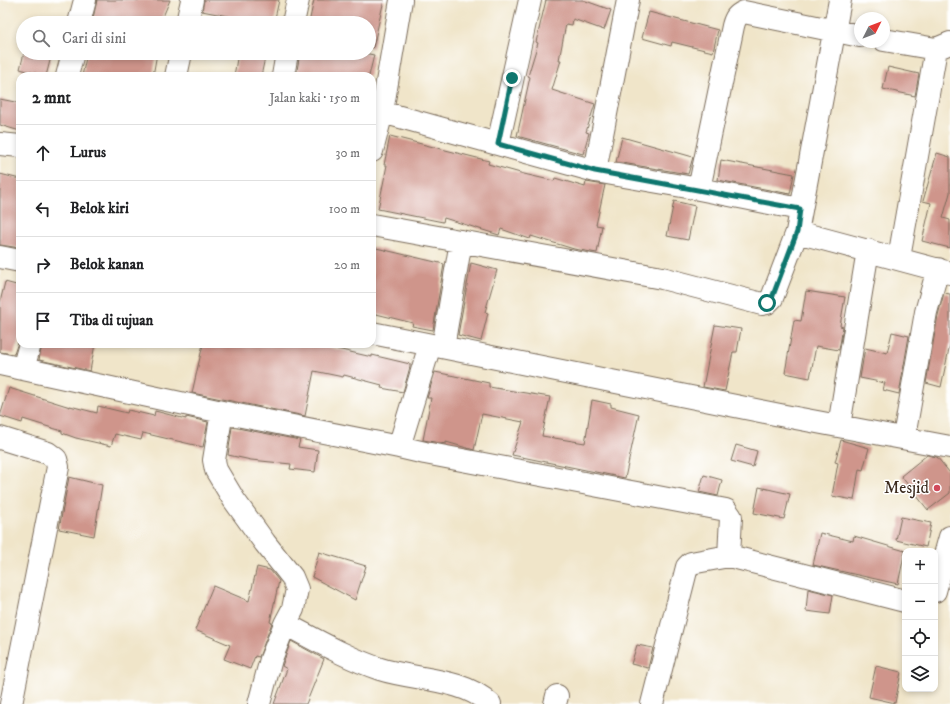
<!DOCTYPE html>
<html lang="id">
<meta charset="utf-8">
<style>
body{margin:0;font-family:"IM FELL DW Pica",serif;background:#f6f6f6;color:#202124}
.controls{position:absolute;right:12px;bottom:12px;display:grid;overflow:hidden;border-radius:8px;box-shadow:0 2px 6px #0003}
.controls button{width:36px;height:36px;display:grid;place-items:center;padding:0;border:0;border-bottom:1px solid #e0e0e0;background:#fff;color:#202124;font:20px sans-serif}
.compass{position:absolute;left:854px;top:12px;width:36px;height:36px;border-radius:50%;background:#fff;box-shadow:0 2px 6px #0003;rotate:48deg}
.stop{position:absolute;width:12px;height:12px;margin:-9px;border:3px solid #0f766e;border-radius:50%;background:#fff}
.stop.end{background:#0f766e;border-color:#fff;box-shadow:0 1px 4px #0008}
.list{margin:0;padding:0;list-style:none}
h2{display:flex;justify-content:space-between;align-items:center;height:52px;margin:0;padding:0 16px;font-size:17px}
h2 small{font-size:13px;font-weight:400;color:#757577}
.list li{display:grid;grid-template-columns:26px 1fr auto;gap:12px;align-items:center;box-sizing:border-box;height:56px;padding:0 16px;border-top:1px solid #e0e0e0}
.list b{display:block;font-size:15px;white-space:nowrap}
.list em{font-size:13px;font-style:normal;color:#757577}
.icon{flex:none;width:22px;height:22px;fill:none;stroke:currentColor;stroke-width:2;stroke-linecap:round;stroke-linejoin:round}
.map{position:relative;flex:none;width:950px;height:704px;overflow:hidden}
.search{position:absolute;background:#fff;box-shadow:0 2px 6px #0003;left:16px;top:16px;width:360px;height:44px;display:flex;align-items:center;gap:10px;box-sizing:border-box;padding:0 14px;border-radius:22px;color:#757577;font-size:15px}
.panel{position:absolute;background:#fff;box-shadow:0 2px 6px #0003;left:16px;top:72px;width:360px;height:276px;border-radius:12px}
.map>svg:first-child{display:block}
</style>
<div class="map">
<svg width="950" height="704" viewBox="0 0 950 704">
<rect width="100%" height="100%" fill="#fff"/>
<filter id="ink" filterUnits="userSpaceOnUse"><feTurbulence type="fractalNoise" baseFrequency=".025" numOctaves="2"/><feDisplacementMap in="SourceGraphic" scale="8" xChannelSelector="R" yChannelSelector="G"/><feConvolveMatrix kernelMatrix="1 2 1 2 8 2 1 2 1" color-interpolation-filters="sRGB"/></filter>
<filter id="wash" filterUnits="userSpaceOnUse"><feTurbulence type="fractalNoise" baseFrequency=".012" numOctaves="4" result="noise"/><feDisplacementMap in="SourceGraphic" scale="16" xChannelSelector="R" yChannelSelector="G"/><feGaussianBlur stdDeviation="0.9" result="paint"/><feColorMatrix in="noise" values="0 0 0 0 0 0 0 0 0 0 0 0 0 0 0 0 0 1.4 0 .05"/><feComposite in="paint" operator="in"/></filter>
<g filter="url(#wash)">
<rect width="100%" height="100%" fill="#f0e5c9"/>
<g id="blocks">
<path fill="#cf958b" d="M97,0H170L162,19L164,20L163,23H92Z
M204,0H279L274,23H263L202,11Z
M314,0H384L373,48L369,47V23H309Z
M546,0H583L611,10L604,30L573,19L572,25L566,24L559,60H561L552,90L595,104L586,132L589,133L583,154L517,136L530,77L528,76L538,43L536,42Z
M649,12L718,30L713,52L672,42L671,46L642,38Z
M24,53H52L46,76L20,69Z
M87,53H157L153,76H82Z
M238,53H266L261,76H234Z
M300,53H364L374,55L369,76H296Z
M888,67L919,74L915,96L883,89Z
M0,99L20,103V131L0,125Z
M390,136L489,161L488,164L524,174L554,181L555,178L585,187L586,182L605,185L596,225L602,226L597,253L574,249L531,236L530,239L501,229L499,235L444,218L443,222L378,209L387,165H384Z
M622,137L693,157L688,174L616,162Z
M937,153L950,157V193L943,218L950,220V248L922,241L931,203L923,201Z
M721,160L794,174L790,194L718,180Z
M0,174L20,179V248L0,245Z
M674,201L695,206L688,240L667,236Z
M372,247L444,264L433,330L412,326L413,323L372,313Z
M471,263L497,270L485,312L488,313L481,341L458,335Z
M5,282L20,286V337L14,354L0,352V302Z
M806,291L845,297L840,326L843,327L839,350L816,346L810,378L785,373L794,320L801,321Z
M944,293L950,294V344L941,387L926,383L938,315Z
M715,325L741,329L737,352H733L725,391L703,387Z
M892,332L909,336L899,394L883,390L885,383L860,378L865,348L887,353Z
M42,344H95L90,371L39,360Z
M203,344H315L372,357V355L410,364V367L403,392L381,388L382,385L344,375L343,377L314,371L305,416L192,393Z
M435,372L489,383V387L550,397L542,436L585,443L592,400L611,404V407L639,414L625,478L512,455L523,422L482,414L474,450L446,442V444L423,440L431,398H427Z
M9,388L70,407V406L97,413L98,406L127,413L128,410L154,416L155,411L186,419V417L208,422L203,447L143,433L141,440L115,434L111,446L76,438L62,433V431L23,419L22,423L0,416Z
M232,427L300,440L298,447L318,450L315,472L290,469L291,464L251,460L228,455Z
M841,440L869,448L863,470L859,469L854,500L832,496L838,463L835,462Z
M736,445L757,451L753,467L731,461Z
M927,455L937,457L950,473V493L928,510L901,476Z
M704,475L722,480L718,496L699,492Z
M69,477L102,485L94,536L59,529Z
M759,487L790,494L784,519L754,513Z
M901,517L931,523L926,547L896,540Z
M820,533L853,541L854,536L905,551L898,584L813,565Z
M319,552L366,566L355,600L312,577Z
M257,567L270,570L279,581L270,622L272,623L259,657L255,656L250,669L224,659L230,645L195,630L213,586L249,601Z
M808,589L833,595L830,614L806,611Z
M291,641L324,659L306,704H274L287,669L282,666Z
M637,645L653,648L648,668L631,664Z
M876,666L901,672L895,703L869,697Z"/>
</g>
</g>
<g filter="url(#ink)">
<use href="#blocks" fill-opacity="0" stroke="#7a6b5a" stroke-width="1"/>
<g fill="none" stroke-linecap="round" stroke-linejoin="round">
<g stroke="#7a6b5a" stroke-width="24">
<path id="street" d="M79,23L85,0
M187,23L192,0
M293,23L298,0
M884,40L936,49L950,43
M67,76L73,53
M176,76L181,53
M283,76L287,53
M382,112L595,171L699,189L733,26C735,18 737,15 744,12L860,36
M0,144L20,146
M498,144L530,0
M372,151L382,112L401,0
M595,171L628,0
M699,189L800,209
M372,225L662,278L762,304L767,303L772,298L797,232L840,0
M797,232L950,273
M0,257L20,261
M899,258L936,49
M372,333L785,416L950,447
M443,347L461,241
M0,364L222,412L399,447L425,453L726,510L731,517L729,556L691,563L687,567L652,704
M23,369L30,344
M222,412L214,460L216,470L234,500L265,543L292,577L297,589L293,609L285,624C316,640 347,658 380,669C414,680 464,678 490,704
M839,426L868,250
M904,437L926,312L938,269
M0,438L48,453L56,459L58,467L11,704
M399,447L430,345
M729,556L905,601
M935,591L950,537
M259,704L271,659L285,624
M555,704L557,696"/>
</g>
<use href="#street" stroke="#fff" stroke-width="22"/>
</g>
</g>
<g fill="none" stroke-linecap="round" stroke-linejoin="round" filter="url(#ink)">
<path stroke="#0f766e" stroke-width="5" d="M512,78L498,144L595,171L800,209L797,232L772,298L767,303"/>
</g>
<circle fill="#d1495b" stroke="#fff" stroke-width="1.5" cx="937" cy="488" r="4"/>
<g text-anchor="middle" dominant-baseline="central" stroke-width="3" stroke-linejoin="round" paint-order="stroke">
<g font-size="17" fill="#3b2a1e" stroke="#fff" text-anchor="end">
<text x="929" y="488">Mesjid</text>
</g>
</g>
</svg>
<div class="controls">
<button>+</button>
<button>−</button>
<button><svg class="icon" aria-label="locate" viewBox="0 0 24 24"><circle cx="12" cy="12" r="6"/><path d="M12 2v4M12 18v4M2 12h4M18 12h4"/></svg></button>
<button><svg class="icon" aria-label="layers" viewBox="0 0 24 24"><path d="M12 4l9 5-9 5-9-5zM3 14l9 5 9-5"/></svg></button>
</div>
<svg class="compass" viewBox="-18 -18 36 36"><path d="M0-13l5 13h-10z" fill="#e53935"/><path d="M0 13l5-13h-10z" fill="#757577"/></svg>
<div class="stop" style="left:767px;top:303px"></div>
<div class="stop end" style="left:512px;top:78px"></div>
<div class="search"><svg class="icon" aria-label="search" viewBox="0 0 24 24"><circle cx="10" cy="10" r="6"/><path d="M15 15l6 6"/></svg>Cari di sini</div>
<section class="panel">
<h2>2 mnt<small>Jalan kaki · 150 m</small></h2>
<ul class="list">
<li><svg class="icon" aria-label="ahead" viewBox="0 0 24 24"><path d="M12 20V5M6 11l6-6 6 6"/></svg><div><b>Lurus</b></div><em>30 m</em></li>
<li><svg class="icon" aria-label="left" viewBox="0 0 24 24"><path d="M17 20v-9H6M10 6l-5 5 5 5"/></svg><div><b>Belok kiri</b></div><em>100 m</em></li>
<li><svg class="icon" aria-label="right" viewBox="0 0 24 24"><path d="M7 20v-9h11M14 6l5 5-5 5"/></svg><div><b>Belok kanan</b></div><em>20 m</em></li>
<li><svg class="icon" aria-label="arrive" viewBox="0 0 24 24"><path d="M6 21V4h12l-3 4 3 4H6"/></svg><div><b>Tiba di tujuan</b></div></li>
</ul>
</section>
</div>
